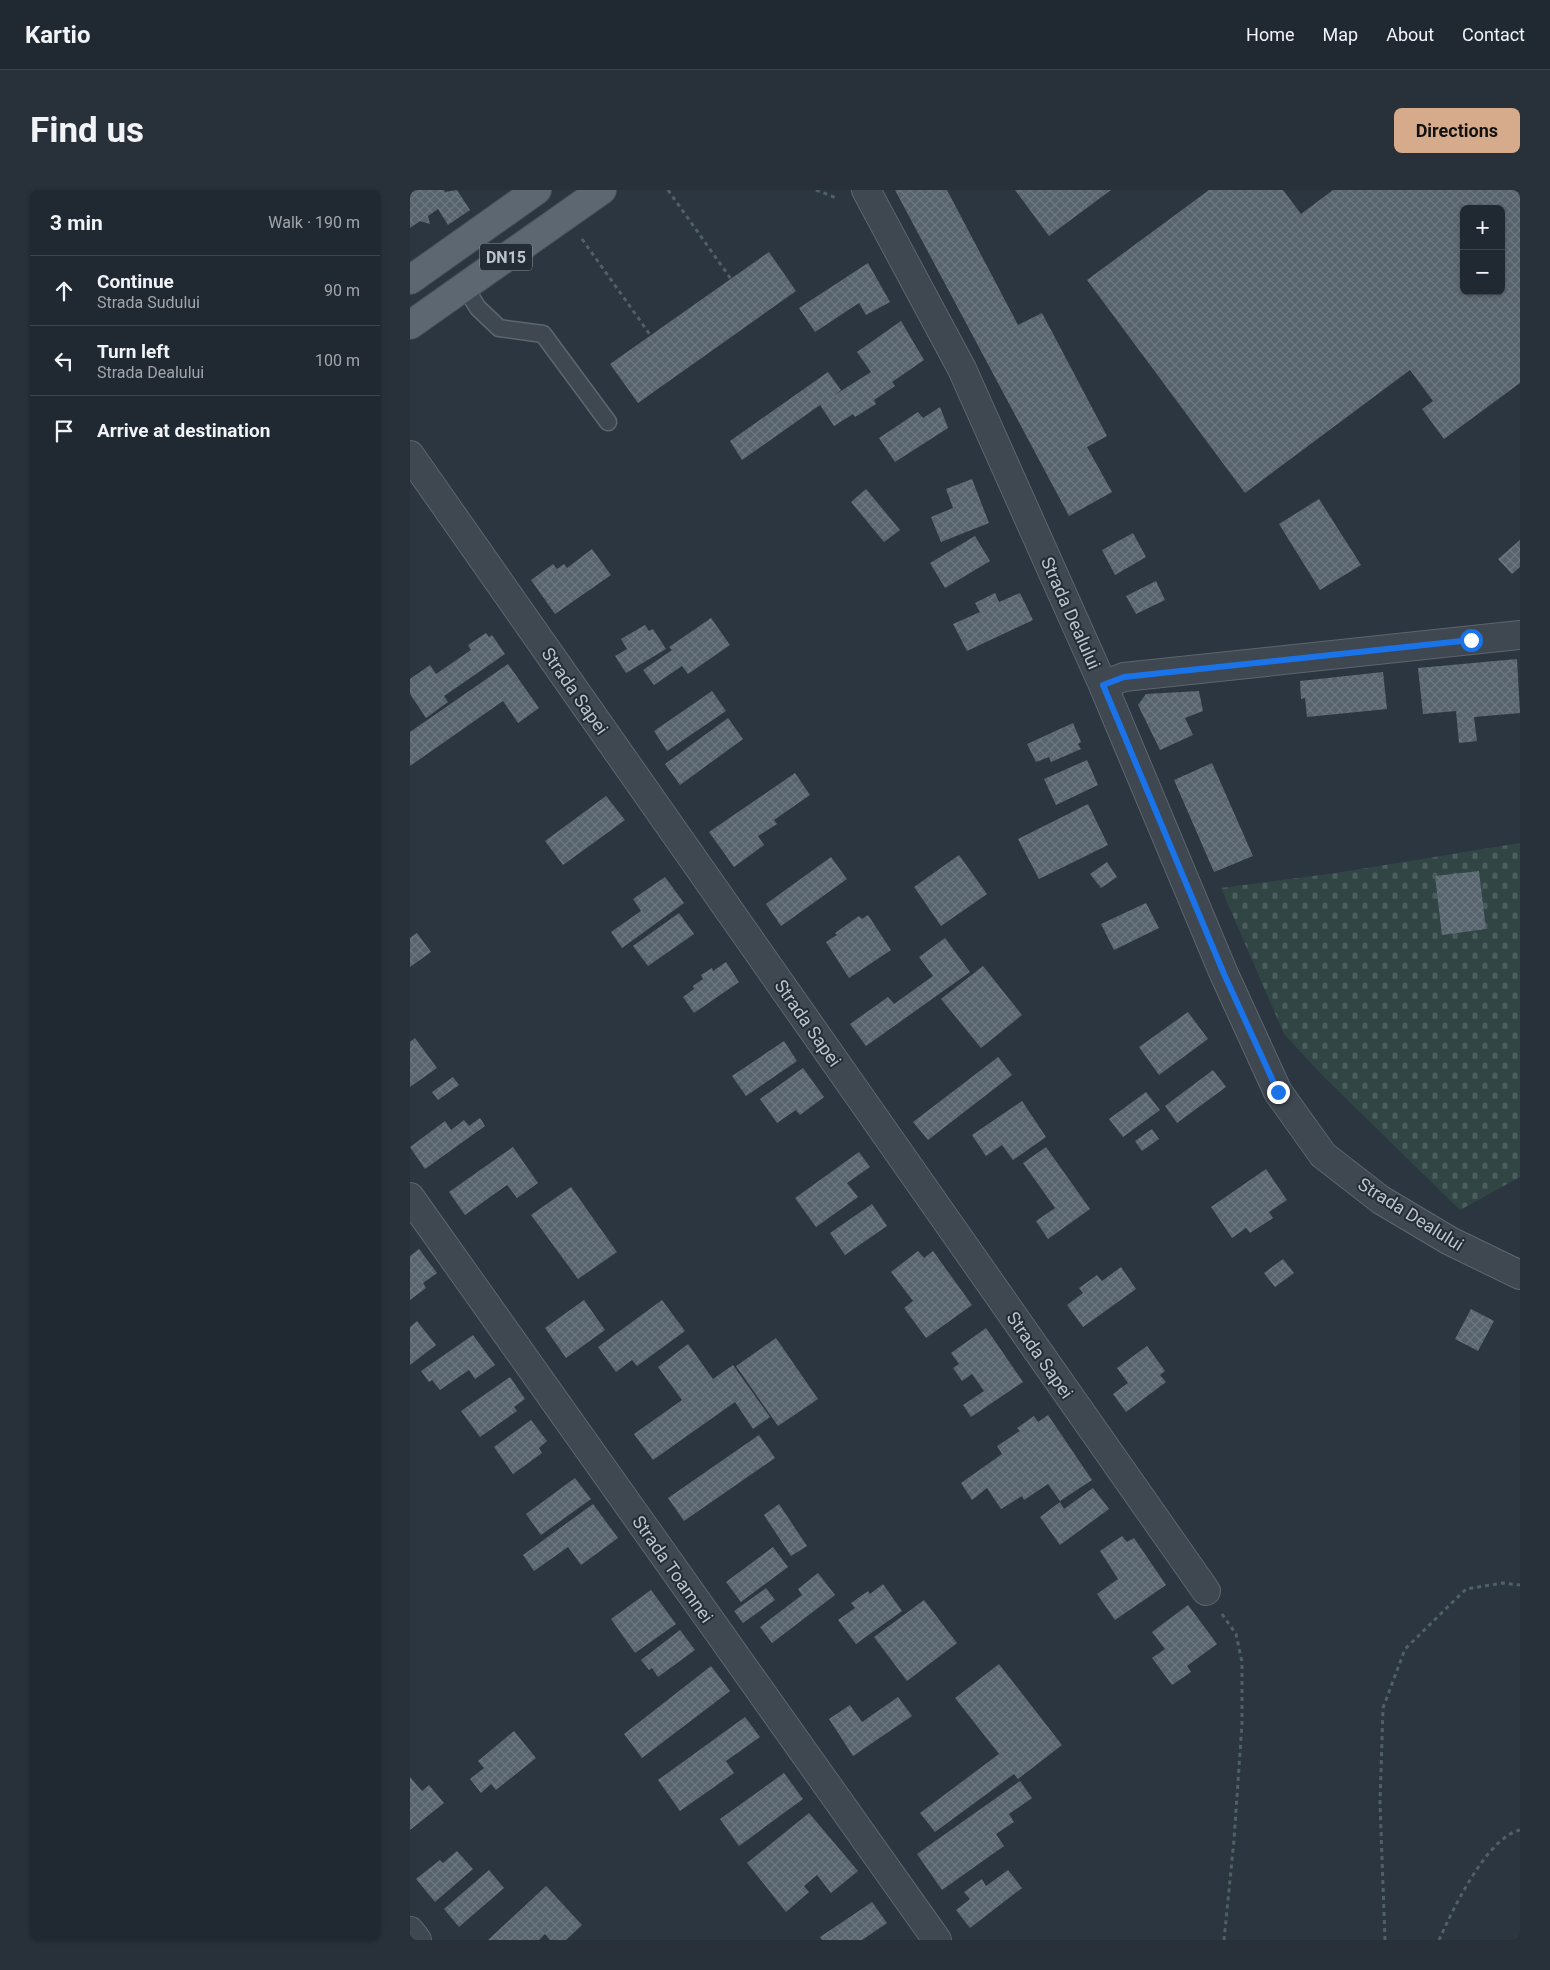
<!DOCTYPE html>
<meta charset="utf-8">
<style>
body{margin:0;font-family:Roboto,sans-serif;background:#283039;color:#f1f3f6}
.controls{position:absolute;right:15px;top:15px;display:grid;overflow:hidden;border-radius:8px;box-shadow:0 1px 4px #0004}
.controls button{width:45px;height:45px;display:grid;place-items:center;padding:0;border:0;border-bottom:1px solid #3d444d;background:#202831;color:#f1f3f6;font:25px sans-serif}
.stop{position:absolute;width:15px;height:15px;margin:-11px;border:4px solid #1a73e8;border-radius:50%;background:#fff}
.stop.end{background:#1a73e8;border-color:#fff;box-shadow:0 1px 5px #0008}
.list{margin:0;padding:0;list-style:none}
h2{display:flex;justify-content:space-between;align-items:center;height:65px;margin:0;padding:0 20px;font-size:21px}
h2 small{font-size:16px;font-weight:400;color:#a2a6ab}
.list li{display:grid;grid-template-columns:32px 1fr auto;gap:15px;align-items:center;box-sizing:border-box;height:70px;padding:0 20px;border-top:1px solid #3d444d}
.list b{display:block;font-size:19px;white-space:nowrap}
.list p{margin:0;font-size:16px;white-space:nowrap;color:#a2a6ab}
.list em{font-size:16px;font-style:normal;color:#a2a6ab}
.icon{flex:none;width:28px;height:28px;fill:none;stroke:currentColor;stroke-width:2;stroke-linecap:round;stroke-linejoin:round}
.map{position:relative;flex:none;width:1110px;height:1750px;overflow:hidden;border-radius:8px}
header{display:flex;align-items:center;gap:30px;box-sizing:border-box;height:70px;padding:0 25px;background:#202831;border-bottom:1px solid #3d444d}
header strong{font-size:24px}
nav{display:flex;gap:28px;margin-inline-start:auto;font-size:18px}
.intro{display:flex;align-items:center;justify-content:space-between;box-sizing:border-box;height:120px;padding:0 30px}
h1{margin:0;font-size:35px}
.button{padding:12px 22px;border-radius:8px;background:#d6ab8b;color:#111;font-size:18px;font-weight:700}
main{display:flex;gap:30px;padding:0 30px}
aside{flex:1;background:#202831;border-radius:8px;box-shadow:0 1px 4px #0004}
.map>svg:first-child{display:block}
</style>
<header>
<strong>Kartio</strong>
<nav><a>Home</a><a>Map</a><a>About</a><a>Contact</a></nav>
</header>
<div class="intro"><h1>Find us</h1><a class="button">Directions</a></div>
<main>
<aside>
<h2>3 min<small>Walk · 190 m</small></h2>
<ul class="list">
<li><svg class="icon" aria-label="ahead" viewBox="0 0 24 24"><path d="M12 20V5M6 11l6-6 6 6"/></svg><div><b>Continue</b><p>Strada Sudului</p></div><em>90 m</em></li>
<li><svg class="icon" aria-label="left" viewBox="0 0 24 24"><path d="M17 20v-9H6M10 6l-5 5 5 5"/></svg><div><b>Turn left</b><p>Strada Dealului</p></div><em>100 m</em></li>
<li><svg class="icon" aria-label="arrive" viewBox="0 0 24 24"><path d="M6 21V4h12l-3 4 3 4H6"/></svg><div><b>Arrive at destination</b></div></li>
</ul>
</aside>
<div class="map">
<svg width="1110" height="1750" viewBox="0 0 1110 1750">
<defs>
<pattern id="cemetery-stones" width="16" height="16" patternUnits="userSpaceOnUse" patternTransform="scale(1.25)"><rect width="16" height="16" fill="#304544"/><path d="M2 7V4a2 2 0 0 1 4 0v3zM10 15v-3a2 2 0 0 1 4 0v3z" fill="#4c5e5e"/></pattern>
<pattern id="building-cross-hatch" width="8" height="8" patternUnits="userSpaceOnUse" patternTransform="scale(1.25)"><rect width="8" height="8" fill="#57636d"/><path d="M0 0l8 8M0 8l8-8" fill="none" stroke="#6d7880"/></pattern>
</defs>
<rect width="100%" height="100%" fill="#2b3641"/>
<path fill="url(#cemetery-stones)" d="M1110,653V987L1050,1020L913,886L874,844L811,698L926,683Z"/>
<path fill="url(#building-cross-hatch)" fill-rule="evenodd" d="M0,0H34L35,2L47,0L60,20L38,35L28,19L18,26L20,34L10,31L0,38Z
M485,0H537L608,135L632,123L697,246L677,257L702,302L659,326Z
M605,0H701L639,46Z
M799,0H873L891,24L923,0H1110V193L1034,249L1012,219L1023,211L1000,180L835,303L677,90ZM1054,19H1091V101H1054Z
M359,62L386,101L228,213L200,174Z
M458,73L480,112L456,125L449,113L405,142L389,118Z
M491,131L514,170L482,192L485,196L464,210L466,214L445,227L443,224L424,236L410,215L332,270L320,251L418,182L431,200L423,206L461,182L447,162Z
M530,217L538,238L485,272L469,248L508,222L513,228Z
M562,289L579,333L531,352L521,327L543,318L536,299Z
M456,299L490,340L474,352L441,312Z
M909,309L951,375L910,400L869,334Z
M723,343L736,367L705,385L692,360Z
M565,346L580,371L535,398L520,373Z
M1110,350V377L1102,384L1088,369Z
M182,359L201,385L145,424L121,390L143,374L147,379L154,374L157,378Z
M746,391L755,410L726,424L716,406Z
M585,403L589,412L610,403L623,430L557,461L543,434L570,422L565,413Z
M301,428L320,455L278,484L272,476L244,495L233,480L262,460L259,457Z
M235,435L239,441L243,439L256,459L216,483L205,466L217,459L211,449Z
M76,443L79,447L82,445L95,464L34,506L38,512L16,528L0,504V489L20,475L26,484L61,460L58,455Z
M1107,469L1110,523L1064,527L1067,551L1049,553L1046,521L1013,524L1008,478Z
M98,474L129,518L108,533L93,511L0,576V542Z
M973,482L977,519L897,527L895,508L891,509L890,491Z
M302,501L316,521L257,561L244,541Z
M789,501L793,521L775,528L783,545L750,560L728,515L736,504Z
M318,528L333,549L270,595L255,574Z
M663,533L671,552L668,554L671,559L641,572L639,567L626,572L617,554Z
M677,570L688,595L646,615L634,589Z
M802,573L843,666L804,682L764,590Z
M385,583L400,605L364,630L367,634L348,646L354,655L324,677L299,642Z
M196,606L215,630L153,675L135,651Z
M678,614L698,655L629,689L608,649Z
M549,665L577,704L531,736L504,697Z
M421,667L437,689L371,736L356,714Z
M697,672L707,687L691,698L680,684Z
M1069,681L1076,739L1032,745L1025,686Z
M255,687L274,713L212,758L201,742L231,721L223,709Z
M736,713L749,738L704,760L691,734Z
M269,723L284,744L238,776L223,756Z
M458,725L481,760L439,788L416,752L427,745L425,743L449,726L452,729Z
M7,743L21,762L0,777V748Z
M535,748L560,782L456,856L440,834L478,807L484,814L523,786L509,767Z
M316,772L329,792L284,823L273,807L284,799L283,796L293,789L291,785L302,778L303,781Z
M573,776L612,825L571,858L531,809Z
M778,822L798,849L749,885L729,857Z
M5,848L27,878L0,897V852Z
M374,851L387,871L336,906L322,886Z
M588,867L602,885L518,950L503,932Z
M393,878L414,907L390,925L386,920L367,933L350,909Z
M803,880L816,897L767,933L755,916Z
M43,887L49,895L28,910L22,902Z
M736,902L750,920L713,947L699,929Z
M612,911L636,947L603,970L592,955L576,966L562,945Z
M70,928L75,936L15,979L0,957L35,931L41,940L54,930L59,936Z
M742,939L749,949L732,961L725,951Z
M103,957L128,993L107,1008L97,995L55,1025L39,1002Z
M636,957L680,1019L638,1049L626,1031L645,1018L613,973Z
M449,962L460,977L437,993L448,1007L406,1037L385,1008Z
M856,979L877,1010L859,1022L863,1028L840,1043L836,1038L822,1048L801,1017Z
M161,997L207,1062L168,1089L121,1025Z
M462,1014L477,1036L435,1065L420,1043Z
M9,1059L27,1083L13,1093L16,1098L0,1110V1066Z
M508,1061L514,1068L523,1061L562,1115L516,1148L494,1118L503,1111L481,1082Z
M873,1069L884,1083L865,1097L854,1083Z
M711,1077L726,1099L673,1137L657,1115L673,1103L669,1098L687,1085L692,1091Z
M174,1110L195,1140L156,1168L135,1138Z
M252,1110L275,1141L227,1176L222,1170L206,1182L188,1157Z
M1061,1119L1084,1131L1068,1161L1045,1149Z
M7,1131L26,1155L0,1175V1137Z
M576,1138L613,1192L561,1227L553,1215L574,1201L562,1184L552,1191L543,1178L549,1174L541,1163Z
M63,1145L85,1175L65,1189L59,1180L30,1200L22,1190L19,1192L11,1181Z
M366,1148L408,1209L368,1236L326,1176Z
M278,1154L303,1189L323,1175L360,1227L343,1239L325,1212L243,1270L224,1244L272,1210L248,1177Z
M737,1156L755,1181L750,1185L756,1192L716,1222L703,1204L718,1193L707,1178Z
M100,1187L115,1209L104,1217L107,1221L70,1247L51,1221Z
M638,1225L682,1290L650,1311L638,1294L614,1310L612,1306L591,1319L577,1298L562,1310L551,1293L592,1264L587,1256L610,1241L607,1238L624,1226L628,1232Z
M121,1230L137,1251L129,1258L132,1263L103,1284L84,1257Z
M349,1245L365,1268L274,1331L258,1308Z
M165,1288L181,1309L131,1345L116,1324Z
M683,1298L699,1319L650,1355L630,1327L650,1312L654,1319Z
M183,1314L208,1348L171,1375L158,1357L124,1381L113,1365Z
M369,1314L397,1356L381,1366L354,1325Z
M712,1346L717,1352L724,1348L756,1395L705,1430L687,1404L708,1389L690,1361Z
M363,1357L378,1377L331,1412L316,1392Z
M408,1383L425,1405L362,1453L350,1437L392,1405L388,1399Z
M473,1394L492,1421L446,1454L428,1430L445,1418L441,1413L458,1401L460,1404Z
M356,1398L365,1410L333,1433L324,1421Z
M241,1400L266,1434L225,1463L201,1429Z
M514,1410L547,1453L497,1491L464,1447Z
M778,1415L807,1454L777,1476L781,1482L762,1495L742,1468L755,1459L742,1442Z
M270,1440L285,1460L248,1487L242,1478L239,1480L231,1470Z
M589,1474L652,1555L608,1589L604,1584L525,1642L510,1623L589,1564L545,1508Z
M301,1476L320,1501L232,1568L214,1544Z
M488,1507L502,1526L443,1566L419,1529L440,1515L452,1532Z
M335,1527L350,1547L316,1571L324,1583L270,1621L248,1590Z
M104,1541L126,1568L86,1600L81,1594L71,1603L60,1589L74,1578L68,1571Z
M374,1583L393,1609L329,1656L310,1629Z
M0,1587L12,1601L19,1595L34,1613L0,1640Z
M610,1591L622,1608L599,1624L604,1632L586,1644L594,1656L532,1700L507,1664Z
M399,1623L448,1681L421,1703L407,1685L394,1696L399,1702L376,1722L337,1673Z
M47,1661L63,1679L25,1712L6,1689L30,1670L33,1673Z
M79,1680L94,1698L49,1737L34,1719Z
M598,1680L612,1698L560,1738L546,1720L560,1709L554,1702L572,1689L576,1696Z
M136,1696L172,1735L156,1750H140L135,1744L129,1750H78Z
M462,1712L477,1733L452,1750H412L410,1747Z"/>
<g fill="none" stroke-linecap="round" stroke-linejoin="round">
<g stroke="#5d666e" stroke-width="19">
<path id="service" d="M54,96L68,118L89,138L133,144L198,232"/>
</g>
<g stroke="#5d666e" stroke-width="30">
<path id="minor" d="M456,0L552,179L693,495L814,784L868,902L913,965L971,1010L1040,1051L1110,1085
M0,265L796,1401
M693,495L714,487L1110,445
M0,1007L527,1750"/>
</g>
<g stroke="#5d666e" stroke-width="30">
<path id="tertiary" d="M0,1741L7,1750"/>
</g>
<g stroke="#49515a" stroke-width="30">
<path id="primary" d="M0,90L127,0
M0,135L192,0"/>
</g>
<path stroke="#4f6263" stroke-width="3" stroke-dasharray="4 4" stroke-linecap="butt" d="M258,0L321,89
M406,0L426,8
M172,49L241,146
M812,1424L826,1444L832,1472V1533L824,1650L814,1750
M975,1750L970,1613L973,1518L995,1459L1056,1399L1093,1393L1110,1395
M1029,1750C1042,1721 1077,1647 1110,1640"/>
<use href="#service" stroke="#3f4851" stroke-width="16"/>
<use href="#minor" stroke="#3f4851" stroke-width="28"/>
<use href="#tertiary" stroke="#3f4851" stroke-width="28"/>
<use href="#primary" stroke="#5d6771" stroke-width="28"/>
</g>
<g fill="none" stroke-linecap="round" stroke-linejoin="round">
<path stroke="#1a73e8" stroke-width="6" d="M868,902L814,784L693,495L714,487L1061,450"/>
</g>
<g text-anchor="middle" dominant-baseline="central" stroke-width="4" stroke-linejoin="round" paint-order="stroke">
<rect fill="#242d36" stroke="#8e969e" stroke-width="1" x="70" y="53.5" width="52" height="27" rx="4"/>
<g font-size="16" font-weight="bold" fill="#bcc3cb">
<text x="96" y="67">DN15</text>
</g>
<g font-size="18" fill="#bcc3cb" stroke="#242d36">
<text transform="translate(661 423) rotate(66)">Strada Dealului</text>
<text transform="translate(165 501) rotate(55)">Strada Sapei</text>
<text transform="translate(398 833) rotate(55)">Strada Sapei</text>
<text transform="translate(1001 1024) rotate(32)">Strada Dealului</text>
<text transform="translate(630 1165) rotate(55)">Strada Sapei</text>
<text transform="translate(263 1379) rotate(55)">Strada Toamnei</text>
</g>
</g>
</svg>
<div class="controls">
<button>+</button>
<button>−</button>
</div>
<div class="stop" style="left:1061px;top:450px"></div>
<div class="stop end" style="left:868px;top:902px"></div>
</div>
</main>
